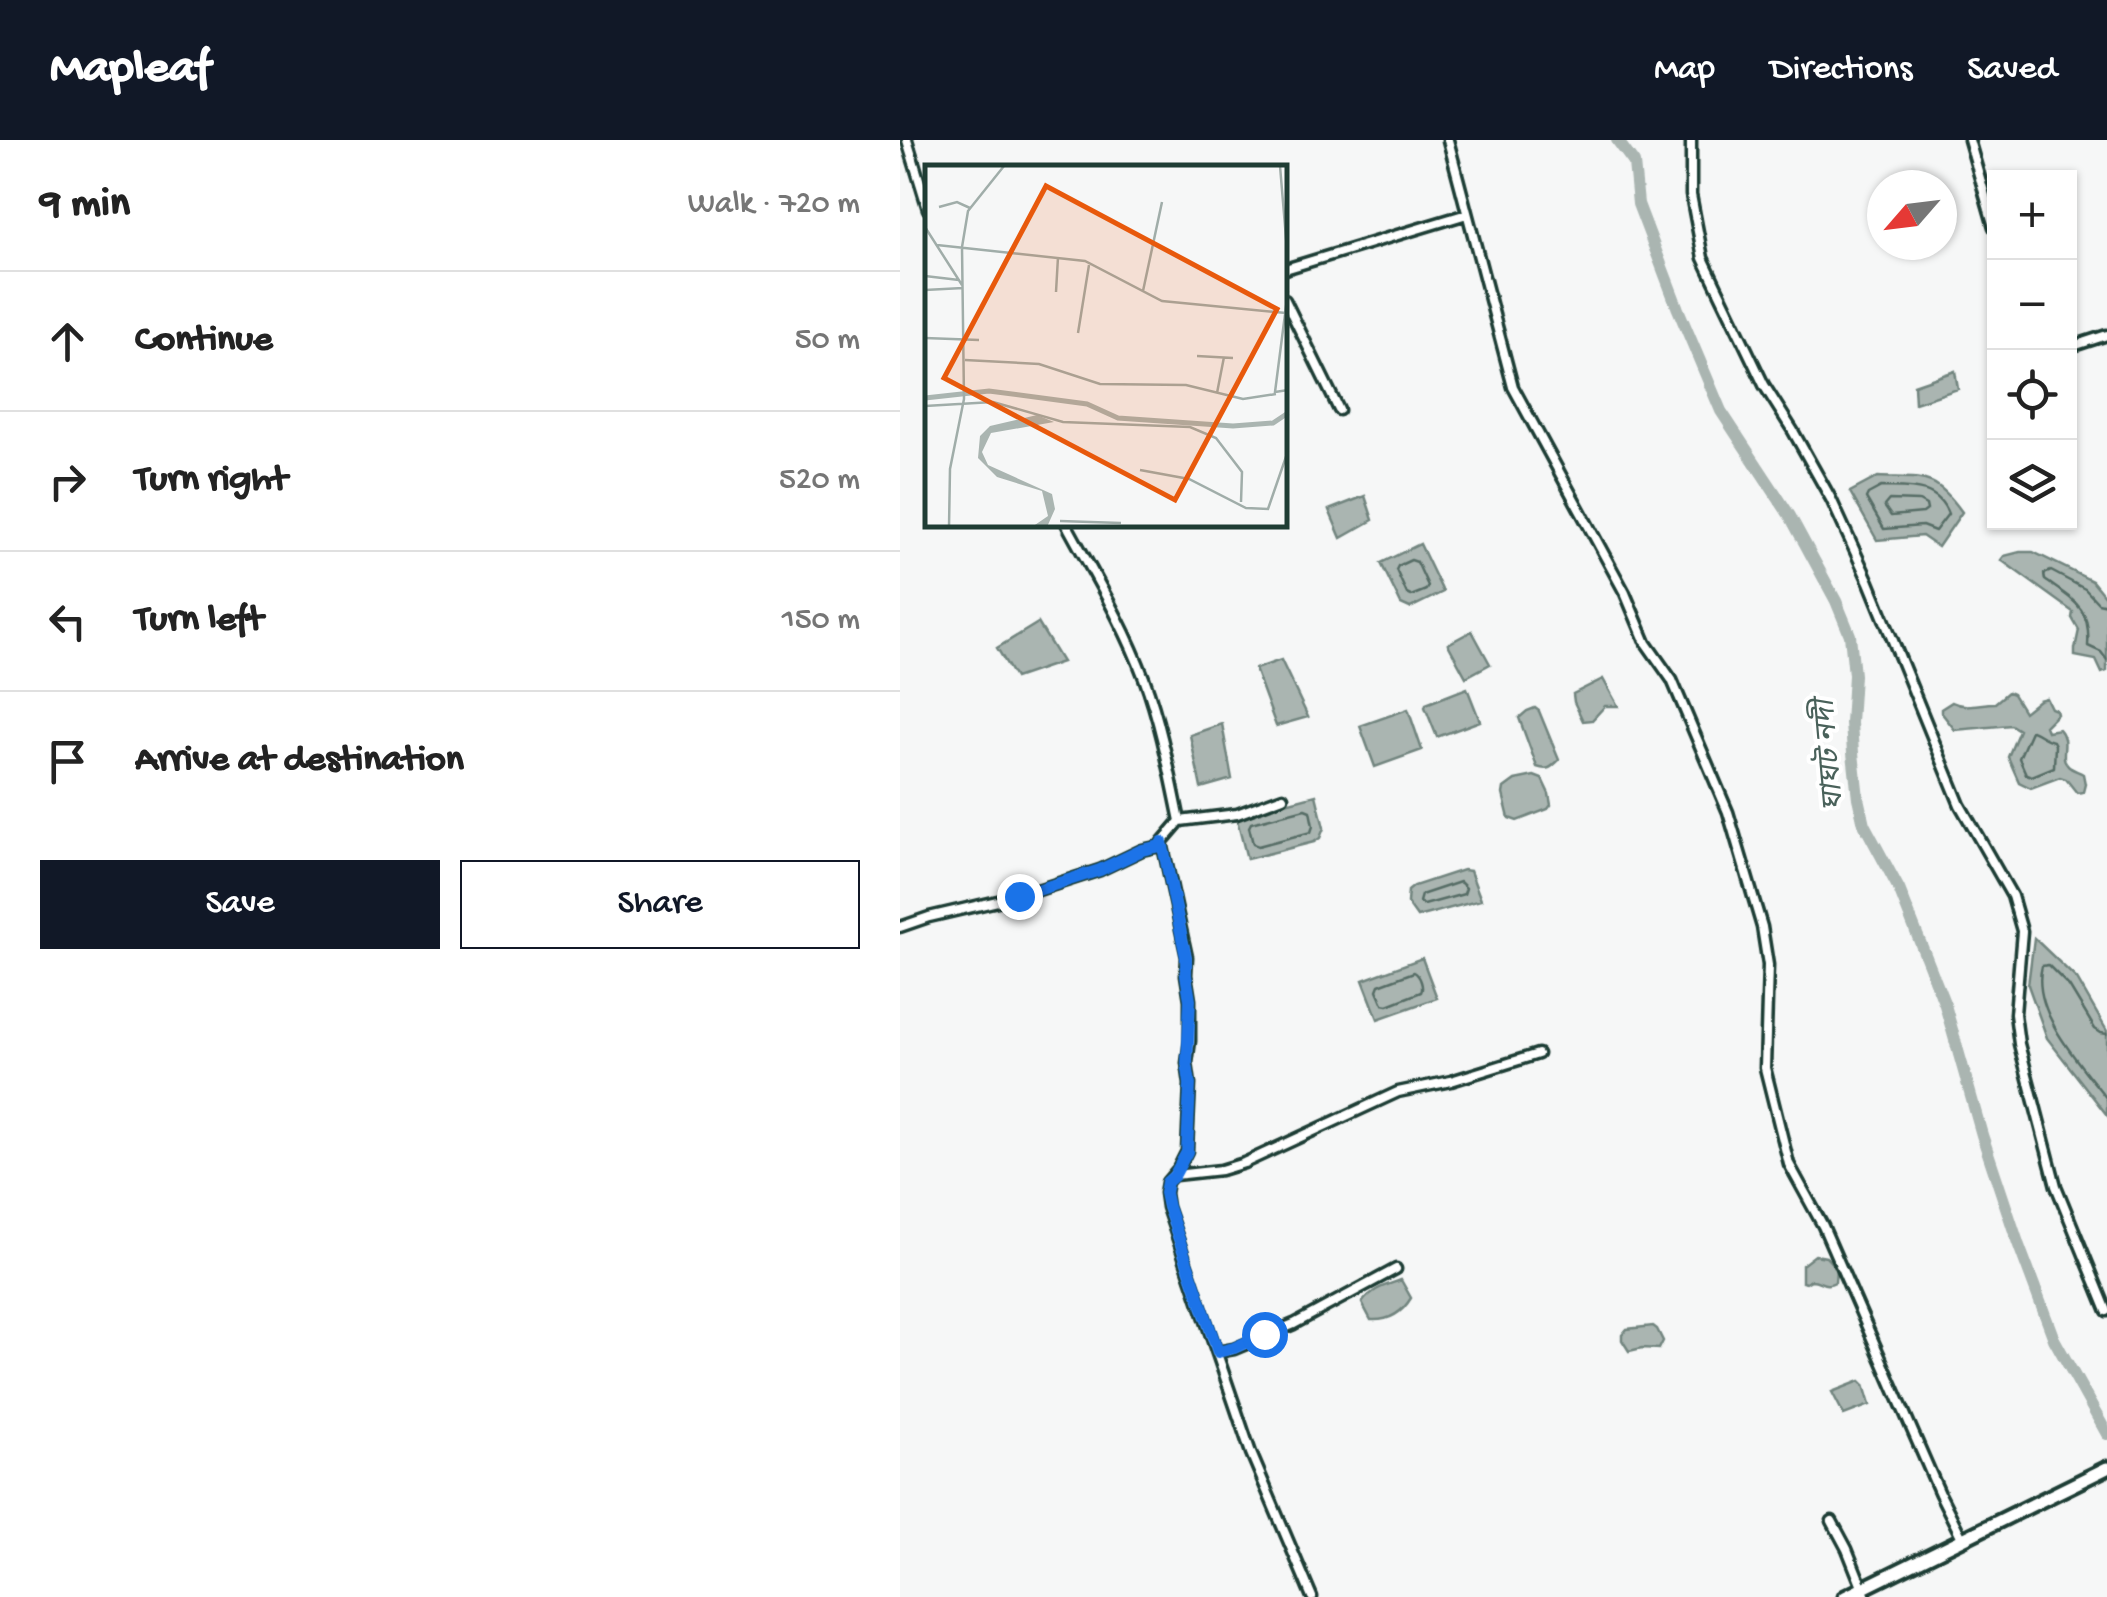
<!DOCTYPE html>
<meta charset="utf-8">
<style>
body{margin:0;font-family:"Gochi Hand","Noto Sans Bengali",sans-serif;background:#f2f2f2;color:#222}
.controls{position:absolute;right:30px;top:30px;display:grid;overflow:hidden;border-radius:0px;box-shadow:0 2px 8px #0004}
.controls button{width:90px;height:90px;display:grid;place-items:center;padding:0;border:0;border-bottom:2px solid #e0e0e0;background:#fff;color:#222;font:50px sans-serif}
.compass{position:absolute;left:967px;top:30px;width:90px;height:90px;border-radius:50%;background:#fff;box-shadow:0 2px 8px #0004;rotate:242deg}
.stop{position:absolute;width:30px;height:30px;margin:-22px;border:8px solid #1a73e8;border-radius:50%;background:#fff}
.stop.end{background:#1a73e8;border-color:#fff;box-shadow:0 2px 10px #0008}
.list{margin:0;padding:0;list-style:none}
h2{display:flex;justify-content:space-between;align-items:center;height:130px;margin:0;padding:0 40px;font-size:42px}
h2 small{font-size:32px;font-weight:400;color:#767676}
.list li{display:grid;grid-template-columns:65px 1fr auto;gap:30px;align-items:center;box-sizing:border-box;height:140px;padding:0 40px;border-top:2px solid #e0e0e0}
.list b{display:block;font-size:38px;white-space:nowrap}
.list em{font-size:32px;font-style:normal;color:#767676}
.actions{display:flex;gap:20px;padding:30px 40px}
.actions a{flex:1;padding:22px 0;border:2px solid #111827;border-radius:0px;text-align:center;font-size:35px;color:#111827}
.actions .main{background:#111827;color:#fff}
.icon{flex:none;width:55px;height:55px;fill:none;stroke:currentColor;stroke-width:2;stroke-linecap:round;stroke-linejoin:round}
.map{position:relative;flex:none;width:1207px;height:1457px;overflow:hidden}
header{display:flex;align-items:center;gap:60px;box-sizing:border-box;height:140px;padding:0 50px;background:#111827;color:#fff}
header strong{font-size:48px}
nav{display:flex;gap:55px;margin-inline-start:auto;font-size:35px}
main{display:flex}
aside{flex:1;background:#fff}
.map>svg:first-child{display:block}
</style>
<header>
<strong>Mapleaf</strong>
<nav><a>Map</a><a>Directions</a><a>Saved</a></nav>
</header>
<main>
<aside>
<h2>9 min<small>Walk · 720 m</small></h2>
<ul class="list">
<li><svg class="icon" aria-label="ahead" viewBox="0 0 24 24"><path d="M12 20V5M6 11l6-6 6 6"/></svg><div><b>Continue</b></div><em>50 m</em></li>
<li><svg class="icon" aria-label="right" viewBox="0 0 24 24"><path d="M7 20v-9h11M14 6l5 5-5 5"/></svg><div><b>Turn right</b></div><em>520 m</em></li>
<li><svg class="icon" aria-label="left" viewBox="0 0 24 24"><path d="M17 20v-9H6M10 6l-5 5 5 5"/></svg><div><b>Turn left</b></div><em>150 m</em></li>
<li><svg class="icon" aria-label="arrive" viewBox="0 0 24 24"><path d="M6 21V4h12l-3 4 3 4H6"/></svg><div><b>Arrive at destination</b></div></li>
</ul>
<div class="actions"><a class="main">Save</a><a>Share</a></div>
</aside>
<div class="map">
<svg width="1207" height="1457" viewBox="0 0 1207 1457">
<rect width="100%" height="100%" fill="#f6f7f7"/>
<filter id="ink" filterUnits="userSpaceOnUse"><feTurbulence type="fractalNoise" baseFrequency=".01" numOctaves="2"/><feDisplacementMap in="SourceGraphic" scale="20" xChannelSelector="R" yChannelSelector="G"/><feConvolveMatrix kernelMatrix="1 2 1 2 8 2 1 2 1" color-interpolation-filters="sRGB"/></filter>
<g filter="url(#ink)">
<path fill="#aab5b1" stroke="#72857f" stroke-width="2.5" d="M1055,231L1058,249L1015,263L1014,245Z
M978,337C1023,339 1033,332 1062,372L1038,407L1022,396L977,400L950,352Z
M465,356L473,380L441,398L429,370Z
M520,404L543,452L510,468L501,464L481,423Z
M1120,412H1133L1192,441L1205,457L1207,468V531L1202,533L1196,520L1175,516V509L1179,490L1172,478L1173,472L1101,420L1104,416Z
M138,483L162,522L115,538L97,508Z
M572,491L590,524L566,537L548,504Z
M381,520L408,577L376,586L355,529Z
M703,539L718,566H705L692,580L683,581L674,562L673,554Z
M567,548L580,581L537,597L525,567L526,564Z
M1108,552L1113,554L1124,572L1139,560L1146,558L1151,568L1156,570L1157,574L1145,586L1147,591L1159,589C1171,602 1158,617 1168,626C1172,630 1178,631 1183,634L1185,644L1183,652L1177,653L1166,639L1160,637L1131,648L1119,642L1108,617L1119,590L1111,585L1055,590L1041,572V569L1052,562C1066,569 1079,563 1095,563Z
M635,568L639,571L659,620C651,628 648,631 637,627L619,578L627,571Z
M508,569L522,610L475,627L460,586Z
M322,584L332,639L301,648L290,595Z
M634,636L642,639L649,654L651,665L648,669L617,681L609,678L603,654L604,648L615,640Z
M416,655L424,688L420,698L414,702L347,719L336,676Z
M563,730L570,731L581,760L517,777L507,763L508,751L514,746Z
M1134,798L1177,839L1207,891V975L1147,898L1128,845Z
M522,818L537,858L478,879L463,840Z
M915,1115L926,1117L936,1128L935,1142C924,1148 921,1140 911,1140L906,1143L902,1142V1125Z
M501,1140L511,1158C502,1173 488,1181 471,1180L462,1163C473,1148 485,1146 501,1140Z
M753,1186L757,1189L763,1201L759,1209L742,1208L729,1211L722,1200V1195L727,1189Z
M960,1241L964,1245L970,1265L944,1275L932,1252Z"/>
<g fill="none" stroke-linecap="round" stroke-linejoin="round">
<path stroke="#576d66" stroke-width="2.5" d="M981,347C1009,348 1037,344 1048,374L1035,391L1022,386L984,389L966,358L968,354Z
M989,360L1019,361L1026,365L1027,370L1023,373L991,376L984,366Z
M511,420L517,422L528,446L526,450L511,456L507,454L496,430L498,426Z
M1207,465L1198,463L1185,449L1151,431L1144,434L1145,440C1174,461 1191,467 1188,506L1201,512L1207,520
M1131,591C1136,591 1143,599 1153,601L1155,605L1154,627L1132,636L1126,634L1119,618Z
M405,669L410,671L413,686L411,692L358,706L353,704L349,687L351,683Z
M560,742L566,748L564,754L524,765L519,762L521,755Z
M514,832C520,835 524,847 521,852L488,865L483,864L477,850L479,845Z
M1207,894L1201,893L1195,889L1169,846L1148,825L1142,826C1130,871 1181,925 1207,959"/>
<path stroke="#aab5b1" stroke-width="12" d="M717,0L734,23L738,64L778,169L821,271L890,376L936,461L950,495L954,535L951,583L953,613L958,658L964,684L999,749L1045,865L1082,995L1118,1103L1154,1199L1207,1294"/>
<g stroke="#1f3d34" stroke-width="15">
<path id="minor" d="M7,0L28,69
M548,0L613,247L725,453L746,503L772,540L828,672L862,787L868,825L865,928L889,1024L923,1086L1040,1354L1062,1398
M791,0V55L803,118L864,245L893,291L931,359L969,442L1060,665L1112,756L1122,791L1115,874L1119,904L1156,1046L1207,1171
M1069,0L1094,87
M385,129L567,74
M385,160L439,270
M1170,207L1207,195
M167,385C194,435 224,484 244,538C261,584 270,633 280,681L262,702L287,817L286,835L290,860V901L287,923L290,944L287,1011L278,1029L267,1042L265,1053L267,1067L351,1313L412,1457
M280,681L337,674L383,657
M0,787L29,777L119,756L200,730L242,710L260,706L262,702
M275,1035L321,1030L344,1023L498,952L551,941L638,914
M317,1212L334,1209L394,1184L496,1129
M932,1381L947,1409L966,1457"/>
</g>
<g stroke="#1f3d34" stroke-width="19">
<path id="secondary" d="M945,1457L1207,1328"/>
</g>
<use href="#minor" stroke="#fff" stroke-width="8"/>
<use href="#secondary" stroke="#fff" stroke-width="11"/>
</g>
</g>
<g fill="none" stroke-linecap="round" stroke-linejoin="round" filter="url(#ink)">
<path stroke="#1a73e8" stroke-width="12" d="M119,756L200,730L242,710L260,706L262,702L286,817V835L290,860L287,923L290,944L287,1012L274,1036L267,1042L265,1053L268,1067L318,1212L334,1208L364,1194"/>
</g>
<g text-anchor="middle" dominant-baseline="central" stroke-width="8" stroke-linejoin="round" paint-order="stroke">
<g font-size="30" font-style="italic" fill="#49615a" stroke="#fff">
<text transform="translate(932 615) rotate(-95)">ঘাঘট নদী</text>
</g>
</g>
<g transform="translate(25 25)">
<rect width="362" height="362" fill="#f6f7f7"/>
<path d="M112,250L129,257L66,268L57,287L63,300L127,329L130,344L122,362H107L123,351L117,326L72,312L53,293L55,271L65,261Z" fill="#aab5b1"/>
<path fill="none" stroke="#aab5b1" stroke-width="5" d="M0,233L64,226L162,239L193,253L308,261L348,258L363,248"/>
<path fill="none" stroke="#a0ada9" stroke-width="2.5" d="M355,1L363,97M14,42L32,37L45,43M0,62L37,120M12,80L160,96L237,136L361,148M0,111L34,115M0,125L38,123M218,126L237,37M363,126L350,227L363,225M131,127L133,92M153,168L164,100M0,173L54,175M272,191L308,193M40,195L114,199L175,219L261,220L318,234L351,229M292,228L299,192M0,241L68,237L138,257L265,262L291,273L317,307L316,337M215,305L264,314L321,343L343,344L363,286M135,356L196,358M24,362L25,304L39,234L37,82L43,46L79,1"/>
<path fill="#e8590c" fill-opacity="0.15" stroke="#e8590c" stroke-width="5" d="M121,21L352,144L250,335L19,213Z"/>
<rect width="362" height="362" fill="none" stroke="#1f3d34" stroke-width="5"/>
</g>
</svg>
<div class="controls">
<button>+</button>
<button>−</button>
<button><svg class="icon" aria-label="locate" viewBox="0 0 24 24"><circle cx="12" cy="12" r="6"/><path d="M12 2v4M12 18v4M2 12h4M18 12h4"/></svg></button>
<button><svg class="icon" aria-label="layers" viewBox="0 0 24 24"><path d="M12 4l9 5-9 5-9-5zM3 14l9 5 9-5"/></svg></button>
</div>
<svg class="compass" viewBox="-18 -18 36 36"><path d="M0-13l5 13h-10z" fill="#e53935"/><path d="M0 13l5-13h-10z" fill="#767676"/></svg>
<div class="stop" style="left:364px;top:1194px"></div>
<div class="stop end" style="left:119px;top:756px"></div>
</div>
</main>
